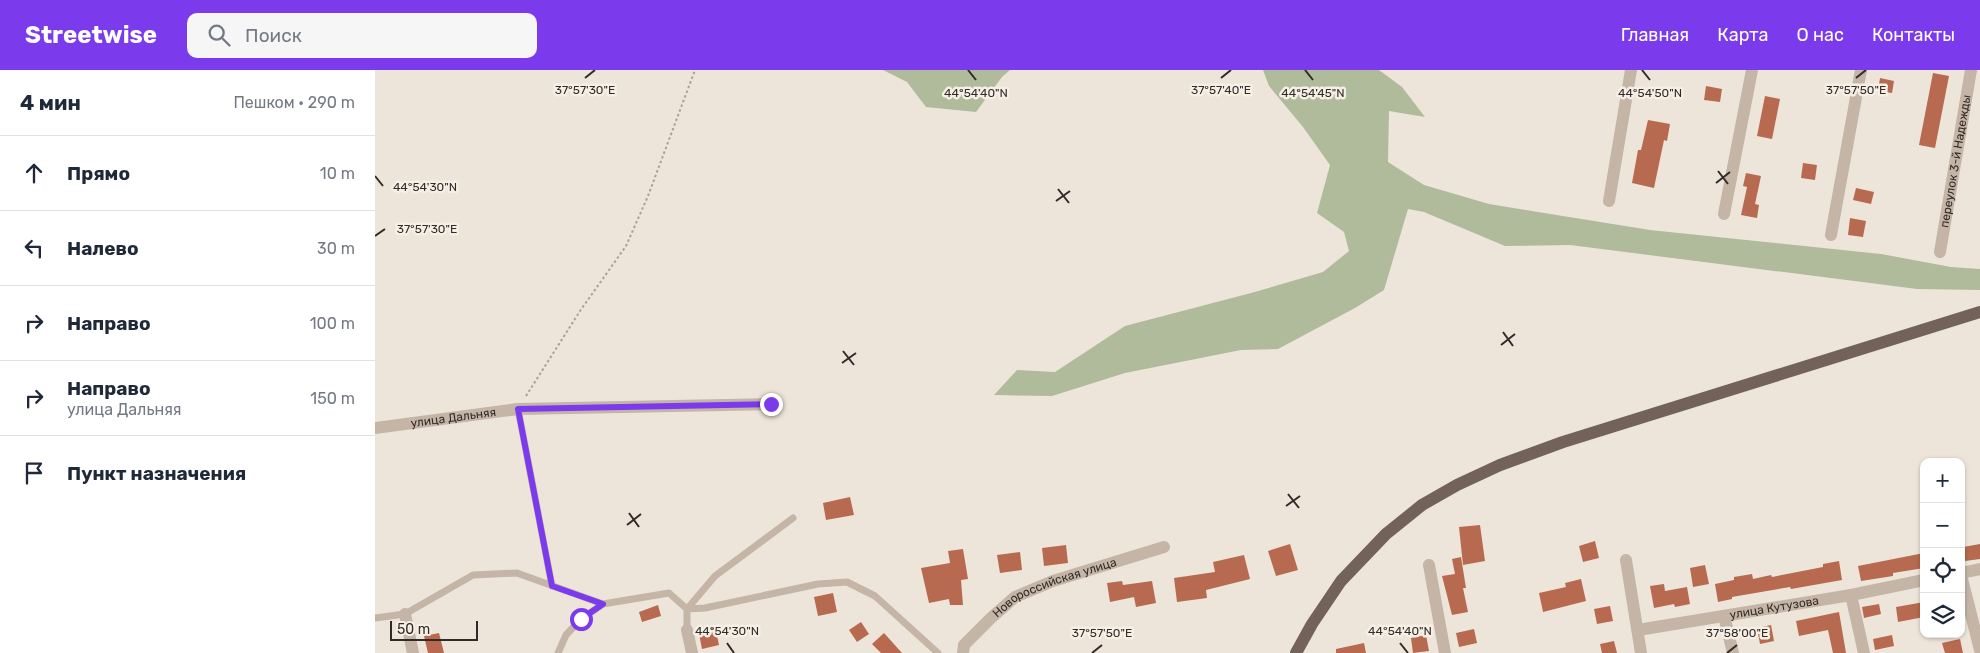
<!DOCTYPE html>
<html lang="ru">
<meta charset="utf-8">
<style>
body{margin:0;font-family:Rubik,sans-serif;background:#f6f6f7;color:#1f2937}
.controls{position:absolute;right:15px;bottom:15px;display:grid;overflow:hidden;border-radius:10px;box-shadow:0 1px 4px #0004}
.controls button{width:45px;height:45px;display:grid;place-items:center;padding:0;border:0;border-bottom:1px solid #e0e1e3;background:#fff;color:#1f2937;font:25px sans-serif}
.scale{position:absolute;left:15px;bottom:12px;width:88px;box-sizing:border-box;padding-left:5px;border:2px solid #322a27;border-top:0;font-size:14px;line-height:18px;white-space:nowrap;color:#322a27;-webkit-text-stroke:4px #f6efe5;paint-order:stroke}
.stop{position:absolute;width:15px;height:15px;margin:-11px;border:4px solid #7c3aed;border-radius:50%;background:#fff}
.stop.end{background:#7c3aed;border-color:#fff;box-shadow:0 1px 5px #0008}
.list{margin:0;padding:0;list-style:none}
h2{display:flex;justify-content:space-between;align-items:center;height:65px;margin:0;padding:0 20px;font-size:21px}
h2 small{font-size:16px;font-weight:400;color:#747a83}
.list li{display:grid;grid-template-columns:32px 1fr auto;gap:15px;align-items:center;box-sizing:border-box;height:75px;padding:0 20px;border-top:1px solid #e0e1e3}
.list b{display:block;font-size:19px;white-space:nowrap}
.list p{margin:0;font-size:16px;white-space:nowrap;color:#747a83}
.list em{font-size:16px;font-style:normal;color:#747a83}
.icon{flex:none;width:28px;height:28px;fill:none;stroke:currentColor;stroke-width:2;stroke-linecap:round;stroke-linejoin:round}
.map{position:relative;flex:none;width:1605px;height:583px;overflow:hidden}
header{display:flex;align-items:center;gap:30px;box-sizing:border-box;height:70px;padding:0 25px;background:#7c3aed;color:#fff}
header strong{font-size:24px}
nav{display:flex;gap:28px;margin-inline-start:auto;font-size:18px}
.search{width:350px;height:45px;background:#f6f6f7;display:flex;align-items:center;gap:12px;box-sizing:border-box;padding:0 18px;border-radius:10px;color:#747a83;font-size:19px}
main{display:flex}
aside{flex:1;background:#fff}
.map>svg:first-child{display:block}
</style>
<header>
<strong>Streetwise</strong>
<div class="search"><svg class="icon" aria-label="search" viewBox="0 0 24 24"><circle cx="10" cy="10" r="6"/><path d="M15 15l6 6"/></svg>Поиск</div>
<nav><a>Главная</a><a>Карта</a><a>О нас</a><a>Контакты</a></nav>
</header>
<main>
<aside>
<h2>4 мин<small>Пешком · 290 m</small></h2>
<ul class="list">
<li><svg class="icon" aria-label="ahead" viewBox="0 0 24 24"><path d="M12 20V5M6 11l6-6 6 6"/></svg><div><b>Прямо</b></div><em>10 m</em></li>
<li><svg class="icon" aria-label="left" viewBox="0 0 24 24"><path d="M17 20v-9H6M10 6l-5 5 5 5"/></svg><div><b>Налево</b></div><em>30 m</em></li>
<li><svg class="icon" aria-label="right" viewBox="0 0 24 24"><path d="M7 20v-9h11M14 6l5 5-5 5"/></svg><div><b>Направо</b></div><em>100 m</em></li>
<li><svg class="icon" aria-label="right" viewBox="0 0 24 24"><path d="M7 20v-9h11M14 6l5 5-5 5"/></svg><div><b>Направо</b><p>улица Дальняя</p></div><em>150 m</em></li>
<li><svg class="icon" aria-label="arrive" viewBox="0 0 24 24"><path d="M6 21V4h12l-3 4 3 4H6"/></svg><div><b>Пункт назначения</b></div></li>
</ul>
</aside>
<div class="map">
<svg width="1605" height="583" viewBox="0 0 1605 583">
<rect width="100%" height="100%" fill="#eee5da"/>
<path fill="#b0bb9c" d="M508,0H635L627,7L601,42L551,37L532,12Z
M888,0H1004L1027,17L1050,47L1014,41L1013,92L1049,115L1114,134L1275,160L1506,184L1576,197L1605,199V220L1542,219L1195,175L1130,176L1049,142L1033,139L1009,220L980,238L903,279L866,280L750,303L677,326L619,325L642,300L680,302L750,256L876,223L948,202L974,181L969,162L942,143L955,95L928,57L894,16Z"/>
<path fill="#b76a4f" d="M1558,3L1574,6L1560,78L1544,75Z
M1505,8L1519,11L1517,23L1503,21Z
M1331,16L1347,19L1345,32L1329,30Z
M1390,26L1405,29L1397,69L1382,66Z
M1273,50L1295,54L1292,71L1289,70L1279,118L1257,113L1263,80H1266Z
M1428,93L1442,95L1440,110L1426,108Z
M1371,103L1386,106L1380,134L1384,135L1382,148L1366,145L1372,117L1368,116Z
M1481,118L1499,122L1496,134L1478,130Z
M1475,148L1491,151L1488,167L1473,165Z
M475,427L479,445L451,450L448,433Z
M1105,455L1110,491L1088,495L1084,457Z
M1220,471L1224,488L1208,492L1204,476Z
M915,474L923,500L901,506L893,481Z
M1605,474V489L1590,491L1588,477Z
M691,475L693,493L669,496L667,478Z
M588,479L593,509L586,510L588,535H575L574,529L554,533L546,498L575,493L573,481Z
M645,482L647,500L625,503L622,485Z
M1549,483V498L1518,503V506L1486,511L1483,496Z
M869,485L875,509L831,520L832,528L802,532L799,508L840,502L838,492Z
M1086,487L1091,518H1088L1093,542L1077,545L1067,506L1080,504L1077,489Z
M1464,491L1467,510L1416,519L1415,517L1357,527V529L1343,532L1340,514L1359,510V507L1377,504L1378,509L1396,505L1397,507L1448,497V494Z
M1330,495L1334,514L1318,517L1315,498Z
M1206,509L1211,531L1168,542L1164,523L1191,517L1190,513Z
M747,511L748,515L777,511L781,533L761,537L759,527L735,532L732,513Z
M1289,514L1290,521L1312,517L1315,534L1300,537L1299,534L1279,538L1275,516Z
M458,523L462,542L443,546L439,527Z
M1549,532V547L1523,552L1521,537Z
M1504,534L1506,544L1489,548L1487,537Z
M283,535L286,546L267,552L264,542Z
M1235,536L1238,551L1222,554L1219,539Z
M1464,542L1471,583H1458L1453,560L1424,566L1421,551Z
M486,552L494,564L482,572L474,560Z
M1396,555L1399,571L1385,574L1382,558Z
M340,556L344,575L327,579L323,559Z
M1099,559L1102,573L1084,577L1081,563Z
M64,563L69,583H53L49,566Z
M509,563L527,583H506L497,574Z
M1051,565L1054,581L1038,583L1036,568Z
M1517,565L1519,576L1500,580L1498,569Z
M1585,569L1588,583H1570L1567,573Z
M1239,571L1242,583H1227L1225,574Z
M989,573L991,583H961V579Z"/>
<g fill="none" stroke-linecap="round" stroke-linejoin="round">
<path stroke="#b09f92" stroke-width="2" stroke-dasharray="2.5 2.5" stroke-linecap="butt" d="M151,326L205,241L251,176L273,126L320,0"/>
<path stroke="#c4b5a7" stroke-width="7" d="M143,339L177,516
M418,448L340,506L312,539L330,538L443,514L472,512L500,526L563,583
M0,548L30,544L98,505L142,503L228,534
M183,583L191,565L206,549L228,534L294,523L312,539V560"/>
<g stroke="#c4b5a7" stroke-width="12">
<path d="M1234,131L1256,0"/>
<path d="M1349,144L1377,0"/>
<path d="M1456,165L1486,0"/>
<path id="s1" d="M1565,182L1596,0"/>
<path id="s2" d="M0,358L143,339L396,334"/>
<path d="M1251,490L1266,583"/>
<path d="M1054,495L1070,583"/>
<path d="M1586,503L1605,499"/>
<path d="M1586,505L1605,580"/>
<path d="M1476,525L1489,583"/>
<path d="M30,544L38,583"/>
<path d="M1349,546L1358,583"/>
<path d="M312,560L317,583"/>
<path id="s3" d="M1263,560L1476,525L1549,510"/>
<path id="s4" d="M588,583L589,575L616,548L640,527L678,511L789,477"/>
</g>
<path stroke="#72625a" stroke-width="12" d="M921,583L937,554L966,511L1011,464L1047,435L1082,415L1125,395L1188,372L1605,242"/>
</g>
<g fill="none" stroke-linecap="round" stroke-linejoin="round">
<path stroke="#7c3aed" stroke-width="6" d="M206,549L228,534L177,516L143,339L396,334"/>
</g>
<path fill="none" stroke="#322a27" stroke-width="2" d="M593,0L601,10M930,0L938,10M1267,0L1275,10M210,8L220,0M846,8L856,0M1481,8L1491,0M1343,101L1353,114M0,106L8,116M1341,113L1355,102M683,119L694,133M681,131L695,121M0,166L10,159M1128,262L1138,276M1126,275L1140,264M468,281L479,295M467,293L481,283M913,424L924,438M911,436L925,426M254,443L264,457M252,455L266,444M352,573L359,583M1025,573L1033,583M717,583L727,575M1352,583L1362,575"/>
<g text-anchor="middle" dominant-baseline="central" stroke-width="5" stroke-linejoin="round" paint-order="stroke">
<g font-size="12" fill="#322a27" stroke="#f6efe5">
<text stroke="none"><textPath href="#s1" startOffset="92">переулок 3-й Надежды</textPath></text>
<text stroke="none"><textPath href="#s2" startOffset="79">улица Дальняя</textPath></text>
<text stroke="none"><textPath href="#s4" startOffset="118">Новороссийская улица</textPath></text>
<text stroke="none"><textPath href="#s3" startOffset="138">улица Кутузова</textPath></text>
</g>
</g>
<g font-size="12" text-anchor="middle" fill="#322a27" stroke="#f6efe5" stroke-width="5" stroke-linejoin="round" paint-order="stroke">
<text x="846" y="24">37°57'40"E</text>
<text x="1481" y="24">37°57'50"E</text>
<text x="210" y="24">37°57'30"E</text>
<text x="601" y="27">44°54'40"N</text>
<text x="938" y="27">44°54'45"N</text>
<text x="1275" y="27">44°54'50"N</text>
<text x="50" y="121">44°54'30"N</text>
<text x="52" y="163">37°57'30"E</text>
<text x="352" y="565">44°54'30"N</text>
<text x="1025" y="565">44°54'40"N</text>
<text x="727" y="567">37°57'50"E</text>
<text x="1362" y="567">37°58'00"E</text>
</g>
</svg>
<div class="controls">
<button>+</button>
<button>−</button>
<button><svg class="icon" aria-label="locate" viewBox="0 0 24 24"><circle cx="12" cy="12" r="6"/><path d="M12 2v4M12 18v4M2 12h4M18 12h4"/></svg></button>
<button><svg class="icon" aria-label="layers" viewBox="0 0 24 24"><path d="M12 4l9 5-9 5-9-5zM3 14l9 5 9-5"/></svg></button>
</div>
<div class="scale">50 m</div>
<div class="stop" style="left:206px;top:549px"></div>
<div class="stop end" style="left:396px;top:334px"></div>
</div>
</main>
